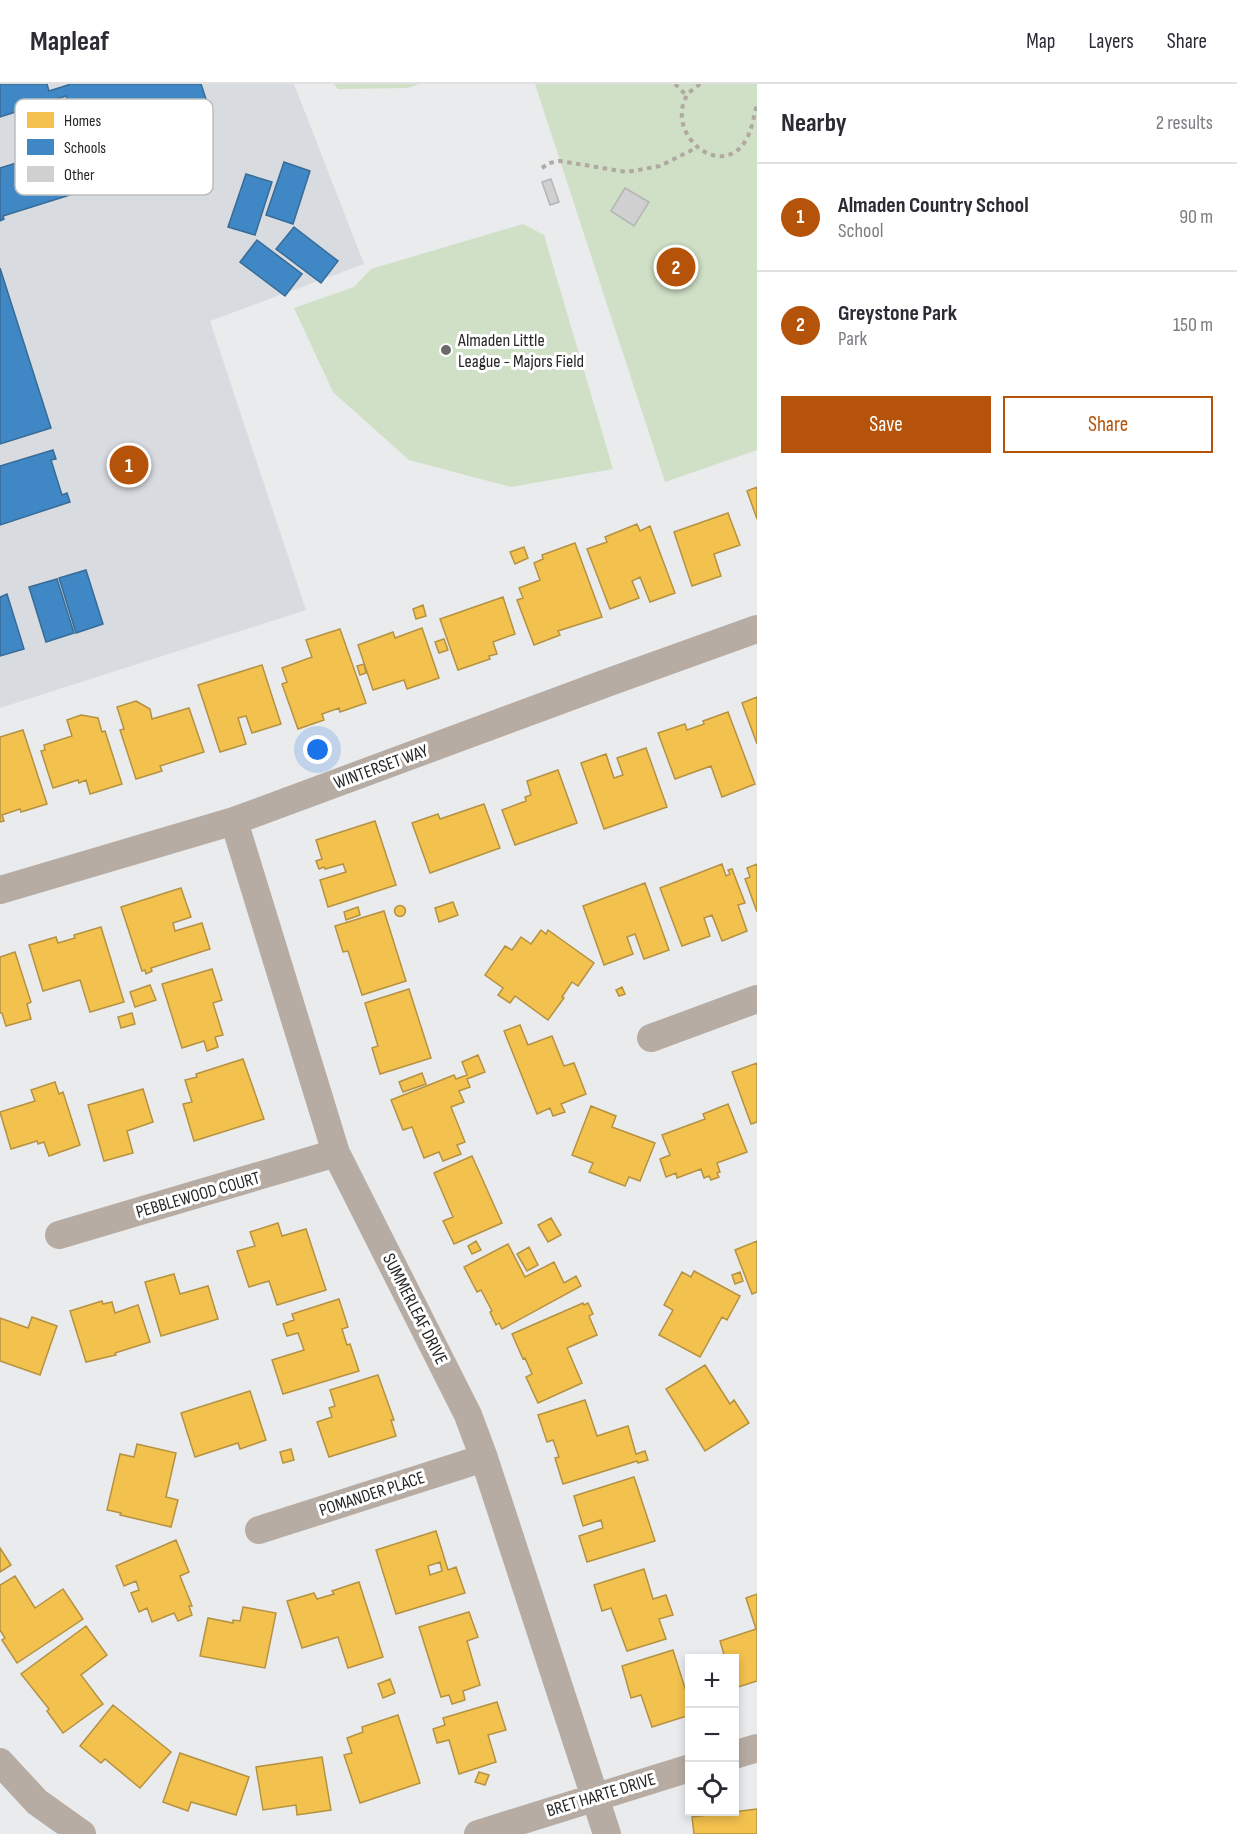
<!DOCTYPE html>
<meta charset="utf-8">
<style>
body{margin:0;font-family:"Sofia Sans Condensed",sans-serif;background:#f7f7f7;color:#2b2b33}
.controls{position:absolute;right:18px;bottom:18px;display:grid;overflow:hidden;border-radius:0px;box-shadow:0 3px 9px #0003}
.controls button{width:54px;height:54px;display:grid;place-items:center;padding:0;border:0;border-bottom:2px solid #e1e1e2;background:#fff;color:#2b2b33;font:30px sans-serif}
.you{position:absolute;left:318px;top:666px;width:21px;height:21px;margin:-15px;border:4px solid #fff;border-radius:50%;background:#1a73e8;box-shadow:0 0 0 9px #1a73e833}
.badge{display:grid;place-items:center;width:39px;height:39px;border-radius:50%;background:#b45309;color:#fff;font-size:20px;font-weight:700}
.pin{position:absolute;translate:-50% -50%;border:3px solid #fff;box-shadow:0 2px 6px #0006}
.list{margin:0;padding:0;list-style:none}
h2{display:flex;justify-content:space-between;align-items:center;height:78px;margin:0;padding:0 24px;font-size:26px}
h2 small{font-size:20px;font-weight:400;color:#7c7c81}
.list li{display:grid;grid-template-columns:39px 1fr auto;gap:18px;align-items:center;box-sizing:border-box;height:108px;padding:0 24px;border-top:2px solid #e1e1e2}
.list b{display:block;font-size:22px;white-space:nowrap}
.list p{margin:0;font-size:20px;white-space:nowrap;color:#7c7c81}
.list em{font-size:20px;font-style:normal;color:#7c7c81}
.actions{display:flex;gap:12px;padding:18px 24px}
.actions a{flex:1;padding:14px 0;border:2px solid #b45309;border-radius:0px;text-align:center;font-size:21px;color:#b45309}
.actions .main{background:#b45309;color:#fff}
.icon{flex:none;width:33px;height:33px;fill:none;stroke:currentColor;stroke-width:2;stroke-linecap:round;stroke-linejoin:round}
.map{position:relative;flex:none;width:757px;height:1750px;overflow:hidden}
header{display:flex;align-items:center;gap:36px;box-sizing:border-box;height:84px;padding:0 30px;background:#fff;border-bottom:2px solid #e1e1e2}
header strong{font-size:28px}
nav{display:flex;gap:33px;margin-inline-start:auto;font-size:21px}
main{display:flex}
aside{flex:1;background:#fff}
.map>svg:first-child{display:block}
</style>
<header>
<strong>Mapleaf</strong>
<nav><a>Map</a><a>Layers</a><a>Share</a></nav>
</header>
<main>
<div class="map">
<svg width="757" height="1750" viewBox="0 0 757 1750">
<rect width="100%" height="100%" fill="#eaebec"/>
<path fill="#d8dbe0" d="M0,0H294L364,180L210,237L306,526L0,624Z"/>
<path fill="#cfe0c6" d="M334,0H420L407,4L338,5Z
M535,0H757V366L665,398Z
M523,140L544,151L613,385L511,403L409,376L333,308L294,224L354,203L371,185Z"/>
<path fill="#f2c14e" stroke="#b59242" stroke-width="1.5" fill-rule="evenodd" d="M757,403V435L747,407Z
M728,429L740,461L714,470L721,492L692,502L674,448Z
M637,440L640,447L650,442L675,509L650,518L640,493L632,497L639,514L610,525L587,465L607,458L605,453Z
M575,459L602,533L558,547L560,551L534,561L517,516L523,514L519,504L540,496L534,479L543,475L542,471Z
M524,463L528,474L515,480L510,468Z
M503,513L515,550L493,558L497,570L489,572L490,575L458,586L440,535Z
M423,521L426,532L416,535L413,525Z
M422,544L439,594L407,605L404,596L373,606L358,561L393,548L395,554Z
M340,545L366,619L340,628L339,624L322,630L324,636L298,645L282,600L287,598L282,584L312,573L306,556Z
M444,555L448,566L439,569L435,558Z
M364,580L366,589L360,591L357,582Z
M262,581L281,640L252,649L246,632L238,634L246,660L220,668L198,601Z
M757,613V660L742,619Z
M136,617L150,625L152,635L189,624L204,668L160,682L162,687L136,695L120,646L124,645L117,623Z
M728,628L755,700L722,713L711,682L675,695L658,649L685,640L687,646L704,640L703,637Z
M81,631L98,634L102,648L105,647L122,700L90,710L86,696L79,699L78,696L53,704L41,667L45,666L44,661L72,652L67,636Z
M23,646L47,720L21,728L20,725L2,731L4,737L0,738V653Z
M646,664L667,723L604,745L581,679L606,670L614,694L623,691L617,674Z
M558,686L577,739L515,761L502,726L526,717L525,713L531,711L527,697Z
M484,720L500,764L430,789L412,739L438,730L440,735Z
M375,737L396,801L328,823L320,796L346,788L343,780L325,785L324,783L319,785L316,777L322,775L316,756Z
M722,780L726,792L730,790L728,786L732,785L745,819L738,821L747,847L722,857L712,831L704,834L710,852L682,862L660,804Z
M757,780V828L745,795L750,793L747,784Z
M645,799L669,866L644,875L635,850L627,853L633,870L604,881L583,822Z
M181,804L191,833L173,839L175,847L202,839L210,865L151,884L152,887L146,890L145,886L142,887L121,823Z
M453,818L458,831L439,838L435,824Z
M394.5 827a5.5 5.5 0 1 1 11 0a5.5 5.5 0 1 1-11 0Z
M358,823L360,831L346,836L344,828Z
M384,827L406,897L362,911L348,867L343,868L335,842Z
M101,843L124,918L90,928L80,896L43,907L29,861L56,853L58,859L75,854L74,851Z
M541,846L546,850L548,846L594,879L578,902L572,898L562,913L564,914L548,936L515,912L510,919L498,911L503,904L485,891L505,862L512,866L521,853L531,860Z
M15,868L31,918L27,920L31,935L6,942L2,929H0V873Z
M212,885L222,916L213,919L223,951L215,953L218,963L207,967L204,957L182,964L162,900Z
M150,901L156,916L135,923L130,908Z
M622,903L625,910L619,912L616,906Z
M409,905L431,974L380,990L372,964L378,962L365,919Z
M132,929L135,940L121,944L118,933Z
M520,941L528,961L552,952L564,982L574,979L586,1010L561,1020L565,1028L553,1032L550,1024L537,1030L504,947Z
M478,971L485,988L467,995L470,1003L459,1007L464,1018L451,1023L465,1058L457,1061L461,1070L443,1077L439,1068L424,1074L412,1043L403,1046L391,1016L454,991L456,995L467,991L462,978Z
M243,975L264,1035L194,1057L183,1020L192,1018L185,996L197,993L196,990Z
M757,979V1038L751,1040L732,988Z
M422,989L426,1000L403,1008L399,998Z
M55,998L59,1010L63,1008L80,1061L49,1072L44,1058L38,1060L37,1057L11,1065L0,1028L35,1017L31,1006Z
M143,1005L153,1038L127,1047L133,1069L104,1077L88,1021Z
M728,1020L747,1068L717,1079L720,1088L717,1089L719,1093L711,1096L709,1092L704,1094L701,1085L677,1094L676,1089L666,1093L660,1075L670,1071L662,1051L705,1035L703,1030Z
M591,1022L616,1032L612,1043L655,1059L640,1097L629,1093L625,1102L589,1088L593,1079L572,1071Z
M472,1072L502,1139L454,1160L443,1137L453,1133L434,1089Z
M551,1134L561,1151L548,1158L538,1141Z
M278,1139L282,1152L306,1145L326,1206L277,1221L269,1197L249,1203L237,1167L255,1162L250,1148Z
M476,1157L481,1166L472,1170L468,1162Z
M757,1157V1208L752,1210L735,1166Z
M508,1160L525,1193L554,1178L564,1199L576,1192L581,1202L502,1245L499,1239L496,1241L490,1228L492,1227L481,1206L477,1208L464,1183Z
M529,1163L538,1181L527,1187L517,1170Z
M694,1187L740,1212L727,1236L722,1233L700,1273L659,1251L673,1226L664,1221L682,1188L691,1193Z
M740,1188L743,1197L735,1200L732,1191Z
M174,1190L180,1210L208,1202L218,1235L161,1252L145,1198Z
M339,1215L348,1243L342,1245L347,1261L350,1260L359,1287L283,1310L272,1276L304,1266L298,1249L287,1252L283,1240L294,1236L292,1230Z
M102,1217L103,1220L112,1218L115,1229L138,1221L150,1258L115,1269L116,1271L86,1278L70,1227Z
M583,1219L584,1221L588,1219L593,1230L589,1232L597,1251L567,1264L582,1299L538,1319L526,1293L532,1290L525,1274L523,1275L512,1250Z
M32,1233L57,1242L40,1291L0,1277V1234L28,1244Z
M705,1281L730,1320L734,1316L749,1339L705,1367L666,1305Z
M378,1291L394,1336H391L396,1352L329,1373L317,1338L332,1333L329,1324L335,1322L330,1306Z
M250,1307L266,1356L240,1365L238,1359L195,1373L181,1329Z
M585,1316L597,1352L628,1342L636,1370L645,1367L648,1376L638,1379L637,1377L563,1400L555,1374L559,1373L553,1356L547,1358L538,1331Z
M137,1360L176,1369L166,1413L178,1416L171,1443L120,1431L121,1429L107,1426L120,1370L134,1373Z
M291,1365L294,1376L283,1379L280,1368Z
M634,1393L655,1457L587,1478L579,1452L603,1444L601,1436L583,1442L574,1412Z
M436,1447L448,1486L456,1483L465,1509L396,1530L376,1466ZM440,1478L442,1487L430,1491L428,1482Z
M176,1456L189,1488L180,1492L192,1522H189L192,1531L178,1537L174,1529L152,1538L147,1524L139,1528L131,1509L139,1506L136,1497L124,1502L116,1482Z
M0,1464L11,1481L0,1488Z
M644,1485L653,1515L666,1511L673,1531L659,1535L666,1555L627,1567L611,1524L602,1527L594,1501Z
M15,1492L35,1524L63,1505L83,1535L17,1579L2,1556L5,1554L0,1546V1501Z
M359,1498L383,1573L348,1584L338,1553L302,1564L287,1517L314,1509L317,1515L334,1510L332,1507Z
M757,1510V1597L735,1604L734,1574H725L720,1557L756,1545L746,1514Z
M243,1523L276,1529L265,1584L200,1572L208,1534L233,1539V1536L240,1537Z
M469,1528L478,1553L467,1557L480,1601L463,1607L465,1616L452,1620L449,1611L441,1613L419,1543Z
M86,1542L107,1571L81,1591L103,1620L63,1649L47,1627L49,1625L21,1590Z
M673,1566L690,1620V1631L652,1643L641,1611L631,1614L622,1582Z
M390,1595L395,1609L383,1614L378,1600Z
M497,1618L506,1646L488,1651L496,1678L459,1690L449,1656L437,1659L433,1645L445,1641L443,1634Z
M113,1621L171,1668L140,1704L105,1675L101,1679L80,1662Z
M398,1631L420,1699L360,1719L344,1671L352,1669L347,1654L363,1648L362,1643Z
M180,1669L249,1693L236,1731L191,1718L188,1727L163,1718Z
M322,1673L331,1726L297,1731L296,1721L263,1726L256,1683Z
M479,1688L489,1691L485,1701L475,1698Z
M757,1725V1750H694L692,1733Z"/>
<path fill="#3f88c5" stroke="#386b96" stroke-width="1.5" d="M0,0H47L49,7L71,0H201L208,21L156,37L160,44L62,76L73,110L3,132L4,135L0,137V84L81,59L66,12L0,33Z
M284,78L310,87L293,140L266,131Z
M246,90L272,98L255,151L228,143Z
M294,143L338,177L321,199L276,165Z
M257,156L302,190L285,212L240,178Z
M0,184L51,344L0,360Z
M53,366L56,375L51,376L62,411L67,409L70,418L0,441V382Z
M86,486L103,540L76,549L59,494Z
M57,495L74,549L46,558L29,503Z
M7,510L24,565L0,572V513Z"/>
<path fill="#d0d0d1" stroke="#b4b5b6" stroke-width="1.5" d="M551,95L559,118L550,121L542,98Z
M625,104L649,118L634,142L611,127Z"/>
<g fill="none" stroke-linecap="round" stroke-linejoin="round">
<path stroke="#b0a9a2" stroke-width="4" stroke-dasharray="4.5 4.5" stroke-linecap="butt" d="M675,0L686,11
M700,0C695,4 688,8 686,13C666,52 722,97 746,56C752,46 754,31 757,20
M542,84L549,79L560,77L627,88L660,82L696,64"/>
<path stroke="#b7aca3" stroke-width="28" d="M234,737L336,1069L468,1331L484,1374L607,1750
M0,806L234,737L612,597L757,545
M651,954L757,915
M59,1151L336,1069
M259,1446L484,1374
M734,1671L757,1664
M0,1678L37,1718L82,1750
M478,1750L690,1684"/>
</g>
<circle fill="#6b6b6c" stroke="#fff" stroke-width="2" cx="446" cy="266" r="6"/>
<g text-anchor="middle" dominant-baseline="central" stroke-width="6" stroke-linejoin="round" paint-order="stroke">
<g font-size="18" fill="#262627" stroke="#fff" text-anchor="start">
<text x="458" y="256">Almaden Little<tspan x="458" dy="21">League - Majors Field</tspan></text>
</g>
<g font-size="18" fill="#262627" stroke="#fff">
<text transform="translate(381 683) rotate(-20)">WINTERSET WAY</text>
<text transform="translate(198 1111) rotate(-16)">PEBBLEWOOD COURT</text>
<text transform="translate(415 1225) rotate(63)">SUMMERLEAF DRIVE</text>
<text transform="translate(372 1410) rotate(-18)">POMANDER PLACE</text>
<text transform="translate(601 1711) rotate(-17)">BRET HARTE DRIVE</text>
</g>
</g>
<rect x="15" y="15" width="198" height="96" rx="9" fill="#fff" stroke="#bebebe" stroke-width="1.5"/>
<rect x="27" y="28" width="27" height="16" fill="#f2c14e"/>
<rect x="27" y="55" width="27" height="16" fill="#3f88c5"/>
<rect x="27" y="82" width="27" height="16" fill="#d0d0d1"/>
<g font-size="16" fill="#262627">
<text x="64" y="42">Homes</text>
<text x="64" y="69">Schools</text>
<text x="64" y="96">Other</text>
</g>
</svg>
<div class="controls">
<button>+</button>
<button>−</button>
<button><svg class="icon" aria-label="locate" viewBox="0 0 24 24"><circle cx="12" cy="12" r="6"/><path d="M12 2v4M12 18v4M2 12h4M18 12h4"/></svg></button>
</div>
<div class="you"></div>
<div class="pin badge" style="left:129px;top:381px">1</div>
<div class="pin badge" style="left:676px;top:183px">2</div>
</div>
<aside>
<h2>Nearby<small>2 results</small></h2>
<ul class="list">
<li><span class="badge">1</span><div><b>Almaden Country School</b><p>School</p></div><em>90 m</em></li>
<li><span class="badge">2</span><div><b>Greystone Park</b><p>Park</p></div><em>150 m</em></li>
</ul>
<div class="actions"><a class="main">Save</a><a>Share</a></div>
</aside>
</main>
